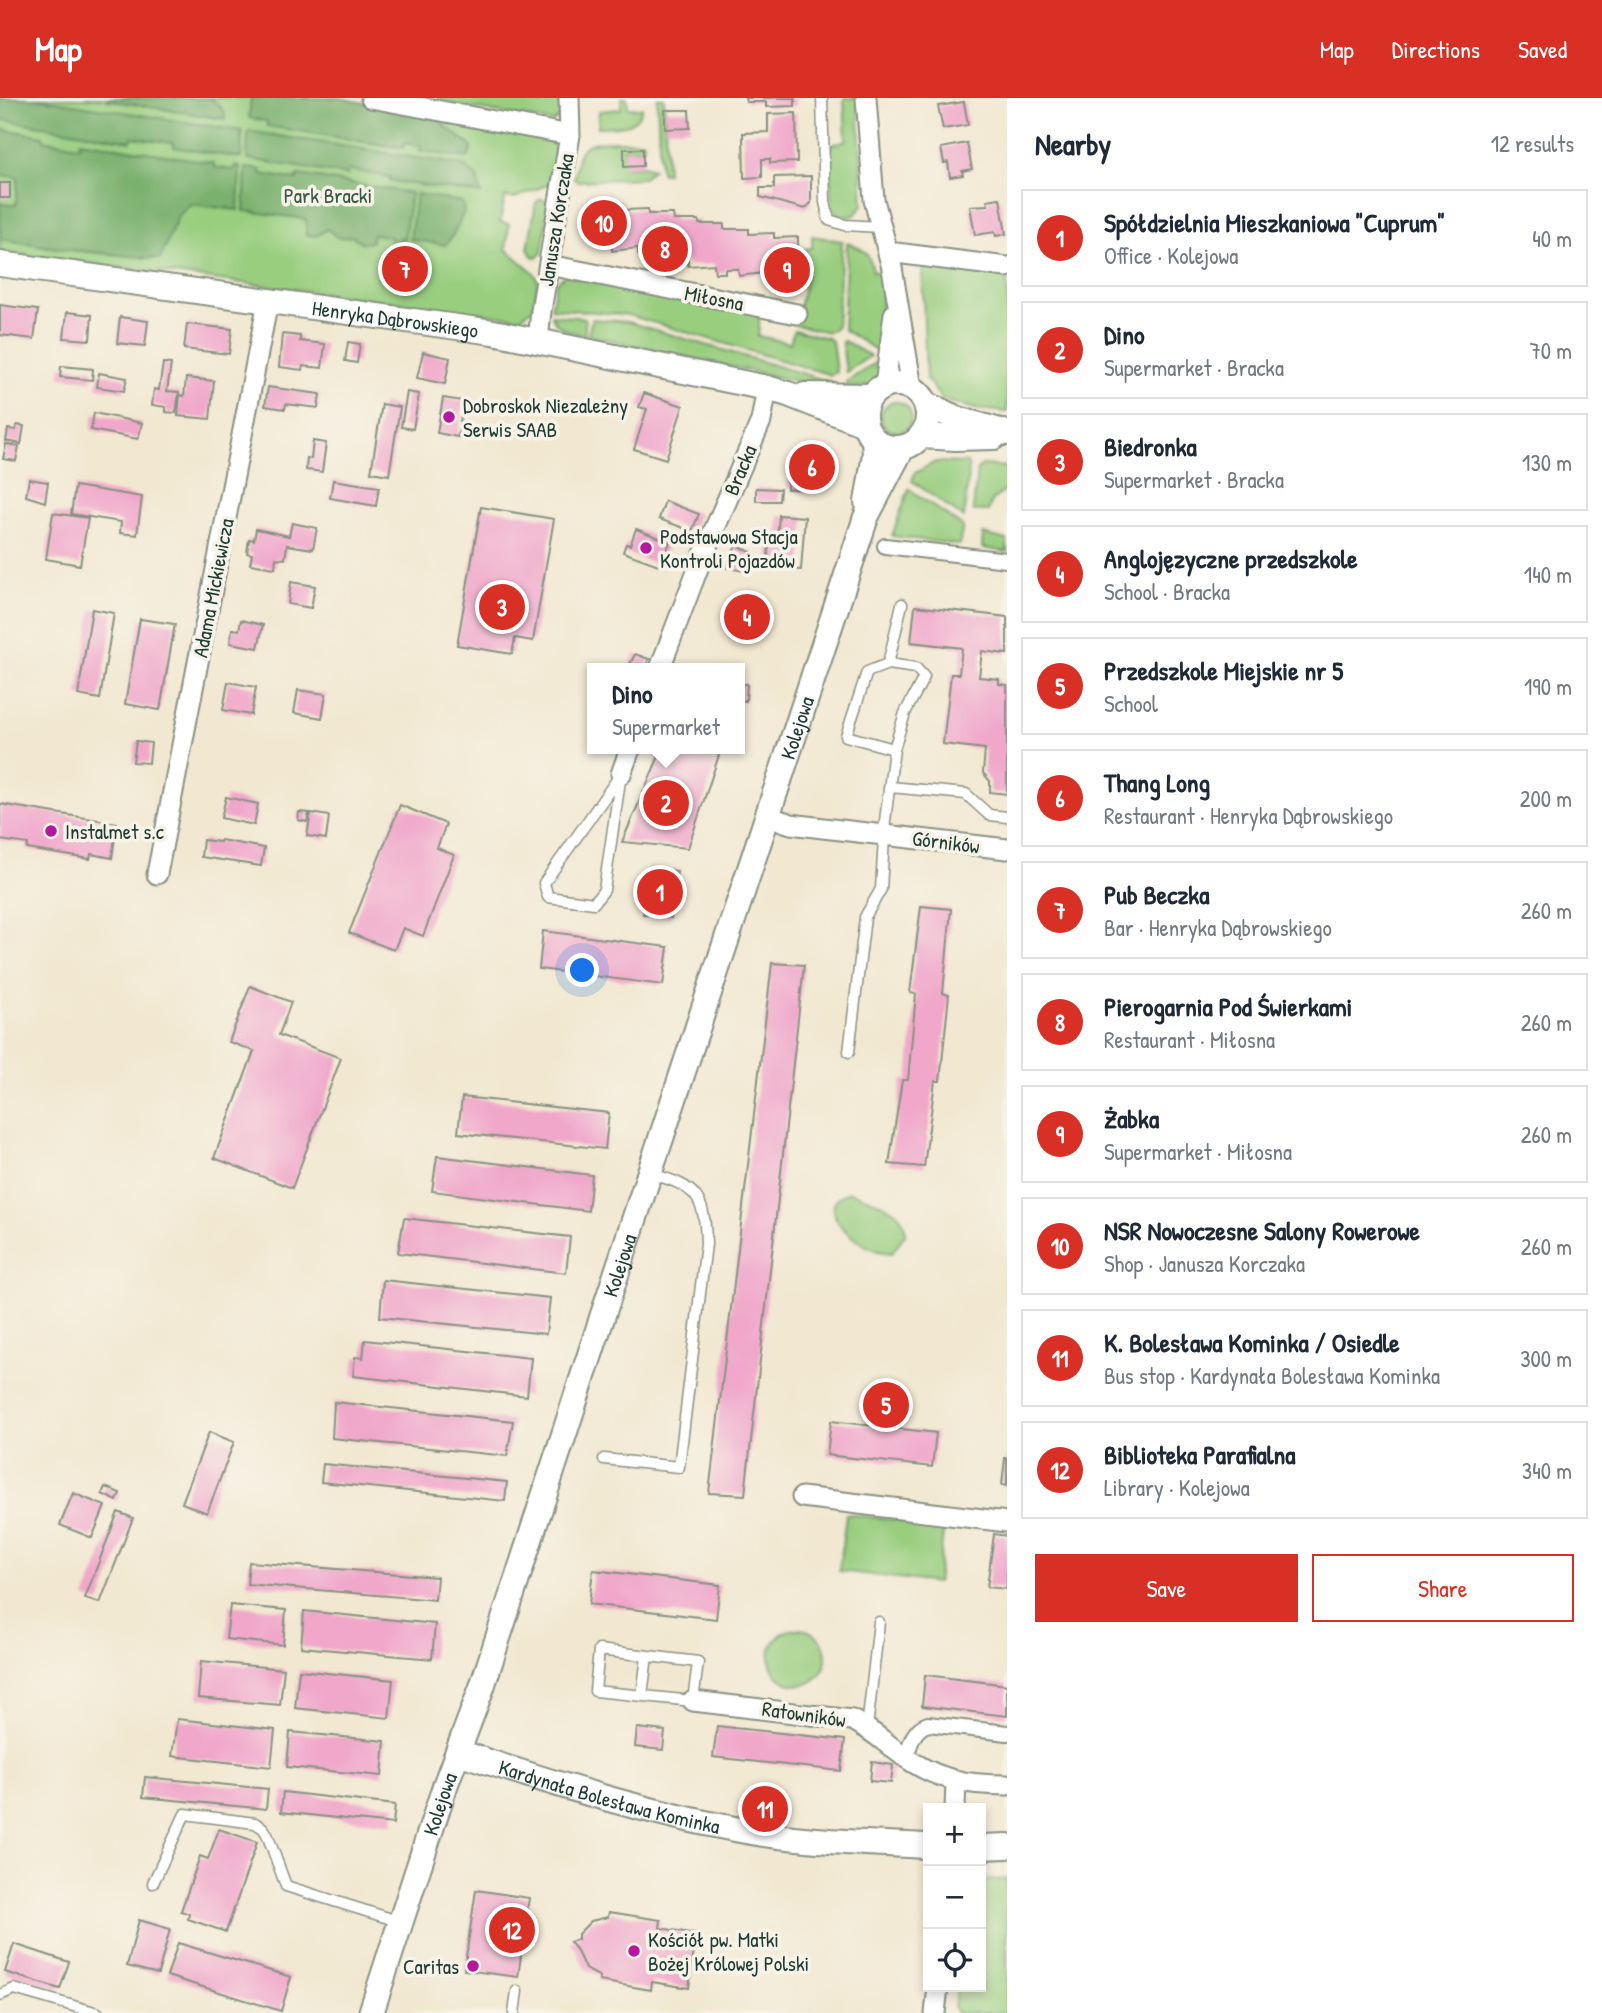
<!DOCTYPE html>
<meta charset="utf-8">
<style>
body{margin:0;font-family:"Patrick Hand",sans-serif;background:#f2f2f3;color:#1f2937}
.controls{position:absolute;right:21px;bottom:21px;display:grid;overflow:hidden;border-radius:0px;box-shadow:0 4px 10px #0003}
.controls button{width:63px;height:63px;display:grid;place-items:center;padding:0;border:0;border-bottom:2px solid #e0e1e3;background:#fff;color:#1f2937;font:35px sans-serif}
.you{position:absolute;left:583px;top:873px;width:24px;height:24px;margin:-18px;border:5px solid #fff;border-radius:50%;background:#1a73e8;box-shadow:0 0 0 10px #1a73e833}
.badge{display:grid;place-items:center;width:46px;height:46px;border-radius:50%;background:#d93025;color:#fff;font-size:23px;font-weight:700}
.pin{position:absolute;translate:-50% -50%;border:4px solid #fff;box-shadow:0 2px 7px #0006}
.popup{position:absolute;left:587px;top:565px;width:158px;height:91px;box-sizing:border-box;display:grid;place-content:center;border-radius:0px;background:#fff;filter:drop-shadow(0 2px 5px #0005);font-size:23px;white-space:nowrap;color:#747a83}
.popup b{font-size:26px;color:#1f2937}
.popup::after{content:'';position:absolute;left:50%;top:100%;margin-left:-14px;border:14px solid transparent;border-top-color:#fff}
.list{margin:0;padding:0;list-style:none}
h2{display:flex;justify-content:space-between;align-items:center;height:91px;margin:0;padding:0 28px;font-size:30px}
h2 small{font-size:23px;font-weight:400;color:#747a83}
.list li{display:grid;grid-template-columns:46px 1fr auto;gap:21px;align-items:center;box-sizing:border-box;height:98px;margin:0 14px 14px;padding:0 14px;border:2px solid #e0e1e3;border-radius:0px}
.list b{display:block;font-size:26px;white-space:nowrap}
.list p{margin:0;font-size:23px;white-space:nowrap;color:#747a83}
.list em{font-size:23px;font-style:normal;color:#747a83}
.actions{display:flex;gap:14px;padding:21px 28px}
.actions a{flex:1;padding:16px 0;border:2px solid #d93025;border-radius:0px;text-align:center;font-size:24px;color:#d93025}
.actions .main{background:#d93025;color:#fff}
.icon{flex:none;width:38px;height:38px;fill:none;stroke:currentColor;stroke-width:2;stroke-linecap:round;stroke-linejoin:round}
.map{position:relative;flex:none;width:1007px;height:1915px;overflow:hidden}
header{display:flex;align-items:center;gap:42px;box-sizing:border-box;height:98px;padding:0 35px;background:#d93025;color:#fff}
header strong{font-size:33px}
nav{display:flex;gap:38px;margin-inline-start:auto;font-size:24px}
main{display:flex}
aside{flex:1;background:#fff}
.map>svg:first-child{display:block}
</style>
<header>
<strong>Map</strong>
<nav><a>Map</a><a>Directions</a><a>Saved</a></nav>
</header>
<main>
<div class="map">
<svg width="1007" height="1915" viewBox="0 0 1007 1915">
<rect width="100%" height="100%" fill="#f7f3e8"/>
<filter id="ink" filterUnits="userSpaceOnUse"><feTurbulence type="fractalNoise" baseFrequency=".0143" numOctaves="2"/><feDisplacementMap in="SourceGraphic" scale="14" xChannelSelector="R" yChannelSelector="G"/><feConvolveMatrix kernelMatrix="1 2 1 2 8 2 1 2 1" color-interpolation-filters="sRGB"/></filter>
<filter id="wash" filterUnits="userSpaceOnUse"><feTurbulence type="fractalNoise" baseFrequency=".00686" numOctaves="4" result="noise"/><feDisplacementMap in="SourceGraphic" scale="28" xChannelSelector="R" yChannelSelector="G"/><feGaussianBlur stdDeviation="1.57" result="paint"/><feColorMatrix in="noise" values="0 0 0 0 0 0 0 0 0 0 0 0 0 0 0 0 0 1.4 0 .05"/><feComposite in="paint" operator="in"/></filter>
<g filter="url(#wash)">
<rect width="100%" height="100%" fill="#f2e8d1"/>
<path fill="#99ce7f" stroke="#5c865a" stroke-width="2" d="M0,0H339L547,42C561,50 562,72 552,85L515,100L505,99L500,124L509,126L506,151L533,174L538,182L533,210L520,220L0,154Z
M438,0H512L542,5L543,0H561L560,19L553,24L437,4Z
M621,0H627L628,10H642C636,31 618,28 598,29L599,13L621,11Z
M657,0H664L667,75H662L660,70Z
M844,0H858L863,107L855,117C845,121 837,118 832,109L829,57L832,47L846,42Z
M644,43L643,51H624L625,69L643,68L653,71L643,80L577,83L574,81C576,71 576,57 584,49C593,40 630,44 644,43Z
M541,101L549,104L542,155L537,159L532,158L528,150L536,104Z
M812,138L842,143L837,228L829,234L795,227L807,175L805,151L812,150Z
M847,145C864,150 870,156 873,174H881L883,252H876L843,231Z
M922,165L1007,176V314L975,311L942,302L926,280Z
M565,177L717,211C727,209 755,209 759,221C760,226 758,234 758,238L790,245L794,232L828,240L832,243L836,274L831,277L628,217L551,210L556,185Z
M551,217L585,220V237C570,234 558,232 551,217Z
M592,221L628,224L834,285L833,289L782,280L588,237Z
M844,243L870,258L846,274L842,244Z
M884,263C876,291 872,287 846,290V284L877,264Z
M881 319a15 15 0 1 1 30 0a15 15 0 1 1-30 0Z
M935,364L967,365L969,369L964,420L912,383L915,375Z
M982,367L1007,369V391L992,402L988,413H973L977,372Z
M909,391L963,429L959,447L892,438Z
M983,436L1007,442V454L982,450Z
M850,1094C870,1102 908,1109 905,1136L892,1155C887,1154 880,1154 876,1152C860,1147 829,1125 834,1107C836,1099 842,1096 850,1094Z
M846,1416L944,1428L937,1485L839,1473Z
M770 1559a28 28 0 1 1 56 0a28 28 0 1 1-56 0Z
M1007,1781V1915H957L954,1908L957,1889H981V1783Z"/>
<path fill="#7ab16e" stroke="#4c7751" stroke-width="2" d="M0,0H35L242,33L241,60L174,49V45L132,39L131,43L0,21Z
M107,0H209L219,7L225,16V21L107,2Z
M251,0H339L437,19C445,33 462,37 472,50L468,60L420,53L421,48L404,45L403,50L267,28V23L249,20Z
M0,31L43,38L44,42L79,48L80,43L214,65V69L233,72L235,68L240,69L238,112L191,106L178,118L160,161L70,152L0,141V106L16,107L18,79L0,77Z
M248,33L462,67L477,79L481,96L390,83V79L349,72L347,77L247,61Z
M246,70L261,72V76L297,82L298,77L411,95L404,141L399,140L398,147H390L391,139L373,136L371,144L362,145L352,138L339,140L327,131L316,138L306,137V121L244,113Z
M416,96L462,104L464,114C457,126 455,138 445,147L410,141Z"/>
<g id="blocks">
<path fill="#f0a7ca" d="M745,0H795V8L766,9V4H746Z
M964,4L968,27L943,31L938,8Z
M665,12H689L690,30L665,31Z
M796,15L797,64L770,65V61H762V79L744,80L743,35L768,34V16Z
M967,45L972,71L962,73L963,77L950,79L948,64L944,65L941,50Z
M624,51H643V68L624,69Z
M811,78V105L805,111L760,99V90H774V79Z
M0,85H10V100H0Z
M1000,100L1006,136L996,138L995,134L975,137L970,108L988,107L987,102Z
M623,105L624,112L648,111V116H673L674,122H699V126H724V131H749V136L774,135V140L798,139V153L802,152L803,162H798L799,185L788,186L787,179L764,182V175L739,178L738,171H725V175H715L714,166L688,168V162L662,163V155L638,157V150L612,153V146H600L599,106Z
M398,161L414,163L411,180L395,178Z
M0,207L38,212L34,241L0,237Z
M67,214L92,217L90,242L64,240Z
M120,219L148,223L145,248L117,245Z
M187,226L232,231L229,256L184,251Z
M282,236L300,238V243L325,246L322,270L303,268L302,272L279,269Z
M348,244L360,246L357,265L345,263Z
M423,254L450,260L445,286L417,280Z
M163,265L171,266L167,293L179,294L176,315L166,314V309L152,307L154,291L159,292Z
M61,268L93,271L92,282L60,279Z
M99,275L127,280L124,293L97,289Z
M186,280L214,283L210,321L178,318L180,297L184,298Z
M268,289L320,296L318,310L286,306L285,311L265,308Z
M407,294L419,296L413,331L401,329Z
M644,295L683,308L666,361L634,351L647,311L639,309Z
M443,300L463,303L458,339L437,335Z
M382,306L400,309L389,377L371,374Z
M94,315L142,325L138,341L91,332Z
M17,327L24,328L21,346L6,343L8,331L16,332Z
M313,343L326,345L322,374L306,372L307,360L311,361Z
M6,346L19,348L16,363L3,361Z
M798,353L826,355L824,393L787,391V383L796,384Z
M29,381L48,384L45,404L26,398Z
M333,382L379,389L376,408L330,400Z
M75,388L142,399L137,437L120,435L121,424L71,416Z
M756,390L780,391L779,403H756Z
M665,403L699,416L692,433L659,421Z
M481,409L554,421L533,543L515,540L512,556L457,547Z
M53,415L88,420L80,467L46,461Z
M779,417L805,419L801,472L772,470L773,461L768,460L769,442L777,443Z
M292,425L317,430L313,451L287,447L285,461L276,460L275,470L250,466L252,456L247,455L249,441L254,442L256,431L289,438Z
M636,431L670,444L661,468L623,454L626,446L630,447Z
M736,447L753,455L745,473L727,470Z
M291,484L315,488L311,510L288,506Z
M729,508L764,510L762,538L727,536Z
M915,508L1007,519V556L982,553L979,579L999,581V586L1007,587V696L990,694V683L983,675L985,651L943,646L951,576H959L962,550L911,544Z
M92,511L114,515L100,601L78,597Z
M140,521L175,526L160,612L125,606Z
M241,522L263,527L258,550L230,545L232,531L239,532Z
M635,556L649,561L645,570H628Z
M228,584L256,589L251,617L223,612Z
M740,586H747L746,603L740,602Z
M298,592L326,596L322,620L294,615Z
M136,643L151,645L149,665L133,664Z
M662,651H721L688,750L622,744Z
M226,699L258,706L254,727L221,720Z
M0,706L117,725L112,760L91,756L90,761L27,751L28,746L0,742Z
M400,707L446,726L437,750L454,757L423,838L403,830L394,852L349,835Z
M299,714L309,715L307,724L298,722Z
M311,715L329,718L326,741L307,738Z
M203,742L220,744L221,742L264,750L261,768L201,759Z
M649,769L677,773L671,820L643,816Z
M921,808L951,811L943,895L949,897L940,983H935L924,1069L889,1066L902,982H908L916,896L910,895Z
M543,833L668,849L663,887L539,871Z
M772,865L804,867L745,1397L709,1395Z
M250,888L291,904L279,937L341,960L292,1090L214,1060L254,953L229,944Z
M462,999L609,1015L605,1051L458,1035Z
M437,1058L592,1077L588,1113L432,1093Z
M404,1120L570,1139L566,1175L398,1155Z
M383,1182L550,1200L546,1236L380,1219Z
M365,1242L531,1260L527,1298L353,1278L355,1259L363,1260Z
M334,1304L513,1323L507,1358L332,1340Z
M831,1323L936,1335L932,1369L827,1357Z
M209,1334L234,1344L207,1415L182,1405Z
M1005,1360H1007V1388L1002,1387Z
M323,1366L507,1384L505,1403L321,1384Z
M105,1389L120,1395L117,1403L102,1396Z
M73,1395L105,1408L92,1440L60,1427Z
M118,1414L133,1420L100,1505L85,1500Z
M994,1436L1007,1438V1491L987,1489Z
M249,1464L437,1479L435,1502L247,1486Z
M593,1472L720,1487L716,1521L589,1506Z
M230,1507L286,1512L283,1547L226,1541Z
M304,1513L435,1526L432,1561L301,1549Z
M201,1563L284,1571L280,1607L198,1600Z
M299,1572L393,1582L389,1620L295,1610Z
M925,1577L1007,1587V1618L922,1608Z
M177,1621L275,1632L271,1669L172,1658Z
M717,1628L845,1642L841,1673L713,1659Z
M637,1630L665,1633L663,1652L635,1649Z
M290,1634L385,1643L382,1678L287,1669Z
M872,1664L893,1667L891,1685L870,1683Z
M145,1679L268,1691L266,1711L143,1699Z
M283,1694L395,1707L393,1726L281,1714Z
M219,1731L257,1744L226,1834L188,1821L189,1816L181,1813L200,1758L208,1761Z
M476,1792L529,1800L518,1879L464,1872Z
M609,1814L661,1822L660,1830L696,1836L689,1890L652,1884L651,1892L599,1883V1878L585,1871L576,1851L570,1844L578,1841V1836L591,1823L608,1819Z
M139,1822L170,1831L158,1876L127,1868Z
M178,1845L291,1879L281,1913L167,1878Z
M14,1846L69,1864L60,1891L5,1874Z"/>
</g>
</g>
<g filter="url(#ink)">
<use href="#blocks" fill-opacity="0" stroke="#889282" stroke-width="2"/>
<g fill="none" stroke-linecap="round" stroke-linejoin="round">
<g stroke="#889282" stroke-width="13">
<path id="service" d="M822,0L825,104L829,122L845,127L880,129
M894,651L846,638L867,574L888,566L902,506
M621,676L604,792L594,805L548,799L544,785Z
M890,689L966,696L989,717L1007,719
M849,954L865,819L881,791L885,723L894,651L905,615L924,579L916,570L888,566
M604,1361L679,1369L706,1146C705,1099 697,1088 651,1076
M599,1552L698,1564L693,1603L595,1593Z
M642,1598L647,1558
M867,1630L879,1524
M153,1785L185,1716L255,1725L263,1730L267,1736L286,1788L401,1824
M0,1897L14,1891L98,1915
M514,1915L517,1893"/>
</g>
<g stroke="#889282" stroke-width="18">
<path id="pedestrian" d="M885,448L1007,462
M906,1660C910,1646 913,1631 928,1626L1007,1635"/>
</g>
<g stroke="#889282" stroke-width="23">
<path id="minor" d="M371,0L570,37
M866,0L874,102L892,170L912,290
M888,154L1007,169
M549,167L797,216
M538,243L541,213L570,37L569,0
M885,288L894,216
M660,570L700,465L761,323L767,290
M621,676L630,651
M767,718L791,726L823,730L1007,751
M157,776L268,203
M802,1399L1007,1424
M693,1603L852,1622C871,1631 885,1645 902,1657C936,1682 966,1687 1007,1687
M955,1710L956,1684
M935,1915L938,1889"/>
</g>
<g stroke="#889282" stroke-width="28">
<g id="tertiary">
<path id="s1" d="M0,166L493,234L767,290L788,296L864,326"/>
<circle cx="896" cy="318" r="32"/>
<path d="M805,297L870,298"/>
<path d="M926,306L958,321L1007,335"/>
<path d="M921,338L955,340L994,339"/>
<path d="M867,404L875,356L874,342"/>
<path id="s2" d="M458,1654C558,1687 659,1719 763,1736C817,1744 873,1745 928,1748"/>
<path d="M981,1749L1007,1748"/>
<path id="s3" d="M371,1915L445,1688L482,1589L610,1195L866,419L902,350"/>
</g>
</g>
<use href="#service" stroke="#fff" stroke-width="10"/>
<use href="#pedestrian" stroke="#fff" stroke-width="14"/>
<use href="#minor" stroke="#fff" stroke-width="19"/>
<use href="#tertiary" stroke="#fff" stroke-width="24"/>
</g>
</g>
<g fill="#b5179e" stroke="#f7f3e8" stroke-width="2.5">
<circle cx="449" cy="319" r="7"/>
<circle cx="646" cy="450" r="7"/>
<circle cx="51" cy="733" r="7"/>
<circle cx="634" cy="1853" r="7"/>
<circle cx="473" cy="1868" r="7"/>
</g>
<g text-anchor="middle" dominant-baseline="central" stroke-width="7" stroke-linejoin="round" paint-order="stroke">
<g font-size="21" fill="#375a43" stroke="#f7f3e8">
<text x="328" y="97">Park Bracki</text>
</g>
<g font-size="21" fill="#1f3d34" stroke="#f7f3e8">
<text transform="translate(556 122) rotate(-81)">Janusza Korczaka</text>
<text transform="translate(714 200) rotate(11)">Miłosna</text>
<text stroke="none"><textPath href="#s1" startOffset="399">Henryka Dąbrowskiego</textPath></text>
<text transform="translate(740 372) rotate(-67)">Bracka</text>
<text transform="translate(213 490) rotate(-79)">Adama Mickiewicza</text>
<text stroke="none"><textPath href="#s3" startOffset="1354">Kolejowa</textPath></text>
<text transform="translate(946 744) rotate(7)">Górników</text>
<text stroke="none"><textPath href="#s3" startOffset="788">Kolejowa</textPath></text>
<text transform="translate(804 1616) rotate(8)">Ratowników</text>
<text stroke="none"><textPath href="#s2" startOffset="158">Kardynała Bolesława Kominka</textPath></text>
<text stroke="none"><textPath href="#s3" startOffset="220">Kolejowa</textPath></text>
</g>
<g font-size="21" fill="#1f3d34" stroke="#f7f3e8" text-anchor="start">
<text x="463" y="307">Dobroskok Niezależny<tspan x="463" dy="24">Serwis SAAB</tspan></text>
<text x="660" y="438">Podstawowa Stacja<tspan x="660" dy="24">Kontroli Pojazdów</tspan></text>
<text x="65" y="733">Instalmet s.c</text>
<text x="648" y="1841">Kościół pw. Matki<tspan x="648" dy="24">Bożej Królowej Polski</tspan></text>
<text x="459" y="1868" text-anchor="end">Caritas</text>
</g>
</g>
</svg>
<div class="controls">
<button>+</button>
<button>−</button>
<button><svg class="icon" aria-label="locate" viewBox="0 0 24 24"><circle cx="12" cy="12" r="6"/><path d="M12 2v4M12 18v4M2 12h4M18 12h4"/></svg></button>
</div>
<div class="you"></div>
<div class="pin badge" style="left:660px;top:794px">1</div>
<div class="pin badge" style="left:666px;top:705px">2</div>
<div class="popup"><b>Dino</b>Supermarket</div>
<div class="pin badge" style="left:502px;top:509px">3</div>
<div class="pin badge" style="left:747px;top:519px">4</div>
<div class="pin badge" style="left:886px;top:1307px">5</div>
<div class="pin badge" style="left:812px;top:369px">6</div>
<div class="pin badge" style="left:405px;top:171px">7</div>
<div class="pin badge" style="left:665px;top:151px">8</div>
<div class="pin badge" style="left:787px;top:172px">9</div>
<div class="pin badge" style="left:604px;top:125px">10</div>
<div class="pin badge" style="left:765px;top:1711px">11</div>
<div class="pin badge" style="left:512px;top:1832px">12</div>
</div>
<aside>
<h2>Nearby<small>12 results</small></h2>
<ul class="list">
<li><span class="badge">1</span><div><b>Spółdzielnia Mieszkaniowa &quot;Cuprum&quot;</b><p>Office · Kolejowa</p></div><em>40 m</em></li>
<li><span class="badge">2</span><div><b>Dino</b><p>Supermarket · Bracka</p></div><em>70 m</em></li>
<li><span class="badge">3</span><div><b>Biedronka</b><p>Supermarket · Bracka</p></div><em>130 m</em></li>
<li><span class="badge">4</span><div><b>Anglojęzyczne przedszkole</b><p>School · Bracka</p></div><em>140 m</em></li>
<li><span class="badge">5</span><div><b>Przedszkole Miejskie nr 5</b><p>School</p></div><em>190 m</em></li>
<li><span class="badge">6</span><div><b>Thang Long</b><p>Restaurant · Henryka Dąbrowskiego</p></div><em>200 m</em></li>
<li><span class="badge">7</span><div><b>Pub Beczka</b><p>Bar · Henryka Dąbrowskiego</p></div><em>260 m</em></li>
<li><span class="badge">8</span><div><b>Pierogarnia Pod Świerkami</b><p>Restaurant · Miłosna</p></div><em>260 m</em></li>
<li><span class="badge">9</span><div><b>Żabka</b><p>Supermarket · Miłosna</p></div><em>260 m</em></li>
<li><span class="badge">10</span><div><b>NSR Nowoczesne Salony Rowerowe</b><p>Shop · Janusza Korczaka</p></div><em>260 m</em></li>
<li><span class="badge">11</span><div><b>K. Bolesława Kominka / Osiedle</b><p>Bus stop · Kardynała Bolesława Kominka</p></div><em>300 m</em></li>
<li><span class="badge">12</span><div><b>Biblioteka Parafialna</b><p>Library · Kolejowa</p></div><em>340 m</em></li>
</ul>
<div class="actions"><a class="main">Save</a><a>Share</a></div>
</aside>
</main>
